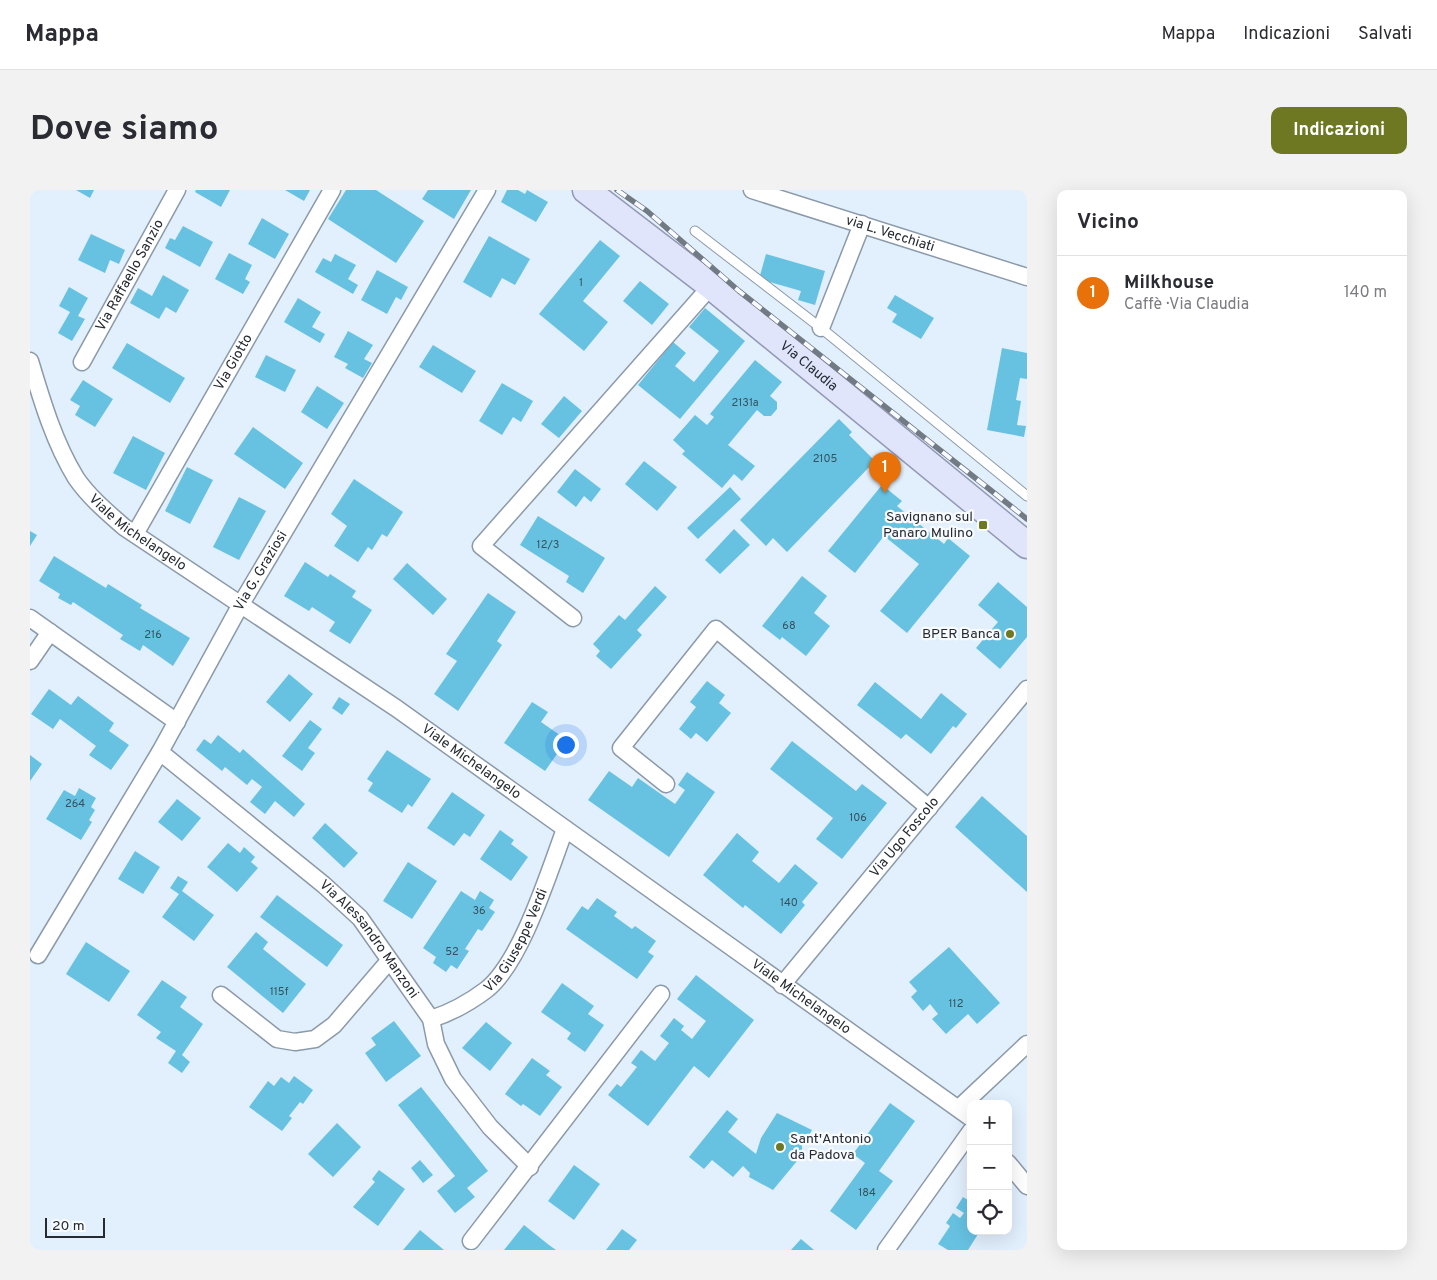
<!DOCTYPE html>
<html lang="it">
<meta charset="utf-8">
<style>
body{margin:0;font-family:Overpass,sans-serif;background:#f2f2f3;color:#2b2b33}
.controls{position:absolute;right:15px;bottom:15px;display:grid;overflow:hidden;border-radius:10px;box-shadow:0 5px 20px #0002}
.controls button{width:45px;height:45px;display:grid;place-items:center;padding:0;border:0;border-bottom:1px solid #e1e1e2;background:#fff;color:#2b2b33;font:25px sans-serif}
.scale{position:absolute;left:15px;bottom:12px;width:60px;box-sizing:border-box;padding-left:5px;border:2px solid #252b31;border-top:0;font-size:14px;line-height:18px;white-space:nowrap;color:#252b31;-webkit-text-stroke:4px #f8fbff;paint-order:stroke}
.you{position:absolute;left:535px;top:554px;width:18px;height:18px;margin:-12px;border:4px solid #fff;border-radius:50%;background:#1a73e8;box-shadow:0 0 0 8px #1a73e833}
.badge{display:grid;place-items:center;width:32px;height:32px;border-radius:50%;background:#6e7721;color:#fff;font-size:16px;font-weight:700}
.pin{position:absolute;translate:-50% -41px;filter:drop-shadow(0 1px 2px #0008)}
.pin::after{content:'';position:absolute;top:26px;width:18px;height:15px;background:inherit;clip-path:polygon(0 0,100% 0,50% 100%)}
.list{margin:0;padding:0;list-style:none}
h2{display:flex;justify-content:space-between;align-items:center;height:65px;margin:0;padding:0 20px;font-size:21px}
h2 small{font-size:16px;font-weight:400;color:#7c7c81}
.list li{display:grid;grid-template-columns:32px 1fr auto;gap:15px;align-items:center;box-sizing:border-box;height:75px;padding:0 20px;border-top:1px solid #e1e1e2}
.list b{display:block;font-size:19px;white-space:nowrap}
.list p{margin:0;font-size:16px;white-space:nowrap;color:#7c7c81}
.list em{font-size:16px;font-style:normal;color:#7c7c81}
.icon{flex:none;width:28px;height:28px;fill:none;stroke:currentColor;stroke-width:2;stroke-linecap:round;stroke-linejoin:round}
.map{position:relative;flex:none;width:997px;height:1060px;overflow:hidden;border-radius:10px}
header{display:flex;align-items:center;gap:30px;box-sizing:border-box;height:70px;padding:0 25px;background:#fff;border-bottom:1px solid #e1e1e2}
header strong{font-size:24px}
nav{display:flex;gap:28px;margin-inline-start:auto;font-size:18px}
.intro{display:flex;align-items:center;justify-content:space-between;box-sizing:border-box;height:120px;padding:0 30px}
h1{margin:0;font-size:35px}
.button{padding:12px 22px;border-radius:10px;background:#6e7721;color:#fff;font-size:18px;font-weight:700}
main{display:flex;gap:30px;padding:0 30px}
aside{flex:1;background:#fff;border-radius:10px;box-shadow:0 5px 20px #0002}
.map>svg:first-child{display:block}
</style>
<header>
<strong>Mappa</strong>
<nav><a>Mappa</a><a>Indicazioni</a><a>Salvati</a></nav>
</header>
<div class="intro"><h1>Dove siamo</h1><a class="button">Indicazioni</a></div>
<main>
<div class="map">
<svg width="997" height="1060" viewBox="0 0 997 1060">
<rect width="100%" height="100%" fill="#e2effd"/>
<path fill="#67c2e2" d="M46,0H64L60,8Z
M166,0H200L191,17L165,2Z
M255,0H280L274,11Z
M316,0H346L394,31L366,73L298,29Z
M398,0H441L424,29L392,9Z
M477,0H488L495,4L497,0L518,12L506,32L471,12Z
M232,28L259,44L245,69L218,54Z
M153,36L183,52L170,77L135,58L140,48L145,50Z
M61,44L95,60L89,74L80,70L75,83L48,70Z
M459,46L500,69L485,95L472,88L461,108L433,92Z
M570,50L590,66L553,111L578,132L554,161L509,124Z
M199,63L222,75L215,89L220,92L213,104L185,89Z
M305,64L326,75L318,89L328,95L323,104L285,82L293,68L301,72Z
M736,64L795,81L785,115L768,110L771,101L729,89Z
M347,80L378,97L371,110L366,107L357,124L331,110Z
M133,85L159,100L146,123L136,117L129,129L100,113L108,98L122,106Z
M610,91L639,114L622,135L593,111Z
M39,97L58,108L48,126L55,129L42,151L28,143L40,122L29,116Z
M865,105L904,128L891,149L862,132L867,124L857,118Z
M268,108L291,122L282,137L295,144L290,153L254,132Z
M675,118L715,151L650,229L608,195L643,152L656,163L645,176L664,192L689,161L659,137Z
M318,141L343,155L334,169L342,173L333,188L315,178L318,174L304,167Z
M97,153L155,188L140,213L82,178Z
M403,155L446,181L432,203L389,177Z
M972,158L997,163V189L990,188L986,210L991,211L987,235L996,236L994,247L957,240Z
M236,165L266,180L255,202L225,187Z
M725,170L752,192L740,206L747,212V219L741,226H734L727,220L698,255L725,276L712,291L704,284L692,298L652,264L655,261L643,250L665,225L677,235L684,227L680,224Z
M53,190L83,209L65,237L45,225L50,216L40,210Z
M472,193L503,211L491,232L483,227L472,245L449,231Z
M287,196L314,213L297,239L271,222Z
M534,206L552,221L529,248L511,234Z
M809,229L822,242L819,245L845,271L757,362L743,348L736,356L710,330Z
M223,237L273,273L255,299L204,264Z
M103,246L135,263L116,300L83,283Z
M614,271L647,297L627,321L595,294Z
M157,277L183,290L160,334L135,321Z
M545,279L571,299L561,312L554,306L546,317L527,302Z
M324,289L373,322L357,347L352,344L342,360L338,357L328,372L304,356L317,336L301,324Z
M852,295L872,311L867,316L914,354L918,348L940,366L877,443L850,421L889,374L854,346L825,383L798,361Z
M700,297L711,309L668,349L657,338Z
M209,307L236,321L209,370L183,357Z
M508,326L575,368L553,403L536,392L539,386L490,355Z
M704,339L720,355L690,384L675,370Z
M0,341L7,345L0,356Z
M24,366L76,398L78,394L112,415L110,418L160,448L143,476L113,455L110,461L90,449L93,445L43,412L41,415L28,408L30,404L9,391Z
M275,372L298,387L300,384L326,401L322,407L342,420L320,454L299,441L305,432L282,417L279,421L254,406Z
M377,373L417,409L403,425L363,389Z
M772,386L797,406L784,423L800,436L776,466L752,447L750,450L732,436Z
M968,392L997,417V447L970,479L946,458L968,432L948,415Z
M625,396L637,407L607,440L612,445L581,479L566,466L570,461L563,454L589,425L595,430Z
M458,403L486,422L467,451L472,455L428,521L404,504L427,471L416,464Z
M259,484L283,504L260,532L236,512Z
M677,491L695,505L689,513L701,523L677,552L666,543L661,549L649,539L666,517L660,512Z
M845,492L891,529L911,503L937,524L926,538L923,536L901,564L876,544L871,549L827,515Z
M19,499L41,515L48,506L84,533L79,541L99,555L81,580L59,565L66,556L30,529L23,539L1,524Z
M309,507L320,514L312,525L302,518Z
M502,512L518,522L511,532L537,550L515,581L474,553Z
M280,530L292,539L278,558L285,563L272,581L252,566Z
M188,545L210,563L213,559L275,614L264,627L245,611L235,624L220,612L232,597L222,589L217,595L195,577L192,581L166,560L174,549L181,554Z
M762,551L826,601L832,594L857,613L812,669L786,649L803,628L740,579Z
M357,560L401,589L382,617L378,614L372,623L338,601L343,593L337,589Z
M0,565L12,574L0,591Z
M579,581L602,597L608,588L645,614L655,600L648,595L657,582L685,602L639,667L558,610Z
M49,598L66,608L61,617L65,620L59,630L62,632L51,650L16,629L34,600L45,606Z
M422,602L455,625L440,647L434,643L424,656L397,638Z
M952,606L997,646V702L925,637Z
M147,609L171,628L152,651L128,632Z
M295,633L328,663L314,678L282,648Z
M470,640L484,650L481,654L498,667L481,691L450,669Z
M707,643L729,662L722,671L749,693L765,674L788,693L772,712L775,715L751,744L715,715L713,718L673,685Z
M198,653L210,663L214,657L225,667L221,672L228,678L207,702L177,677Z
M105,661L130,677L113,704L88,689Z
M378,672L407,691L382,729L353,711Z
M148,686L158,692L152,701L184,725L164,751L132,727L149,704L140,698Z
M431,701L445,710L450,701L464,710L459,718L465,722L452,741L448,739L435,759L439,761L427,779L421,775L416,782L403,773L406,767L393,758Z
M247,705L313,755L297,777L230,727Z
M567,708L587,722L584,726L602,739L605,736L626,751L618,762L624,766L607,789L536,739L552,716L558,720Z
M226,742L238,752L233,759L276,794L253,823L197,777Z
M56,752L100,781L79,812L36,784Z
M919,757L970,813L947,834L938,824L916,844L902,829L908,824L900,814L893,821L881,807L887,801L879,792Z
M666,785L724,830L679,888L664,876L618,936L578,905L587,894L591,897L607,877L601,873L611,860L625,871L639,853L630,846L644,828L654,836L651,840L662,849L676,831L647,809Z
M132,790L157,807L150,817L173,834L152,865L160,872L152,883L138,873L146,861L126,848L131,842L107,825Z
M532,793L564,816L558,824L574,835L555,862L537,849L541,843L511,822Z
M364,831L391,866L356,892L335,863L346,855L341,848Z
M456,832L482,853L460,881L432,858Z
M502,868L520,881L516,885L532,897L510,926L493,914L491,916L475,904Z
M264,886L283,900L273,914L270,912L259,926L262,928L252,941L219,917L238,891L244,896L251,887L259,893Z
M391,897L458,981L437,998L445,1007L425,1023L407,1001L425,986L368,915Z
M860,913L885,931L849,981L863,991L826,1040L800,1021L835,973L823,964Z
M697,920L708,929L698,942L726,964L731,948L747,923L782,940L777,949L772,947V965L743,1000L719,987L720,983L713,976L703,987L682,970L674,979L659,967Z
M307,933L331,957L303,987L278,964Z
M390,970L403,985L393,993L381,978Z
M544,975L570,994L544,1030L518,1011Z
M349,980L375,999L348,1036L323,1017L345,992L342,989Z
M933,1007L938,1010L941,1007V1041H950L938,1060H918L908,1054L920,1036L916,1033L923,1023L930,1028L934,1023L926,1018Z
M494,1035L519,1055L526,1060H474Z
M592,1039L607,1050L599,1060H576Z
M390,1040L414,1060H373Z
M771,1049L784,1060H761Z"/>
<g fill="none" stroke-linecap="round" stroke-linejoin="round">
<g stroke="#8b9aa9" stroke-width="11">
<path id="lane" d="M665,41L791,138L997,306"/>
</g>
<g stroke="#8b9aa9" stroke-width="19">
<g id="street">
<path id="s1" d="M722,0L997,87"/>
<path d="M791,138L832,34"/>
<path id="s2" d="M0,171C12,211 24,252 46,288C59,307 77,322 94,337L366,518L941,928"/>
<path id="s3" d="M52,172L147,0"/>
<path id="s4" d="M105,344L302,0"/>
<path d="M0,428L147,532"/>
<path d="M543,428L451,356L681,96"/>
<path d="M0,471L20,442"/>
<path id="s5" d="M130,562L294,695L330,728L401,829L406,854L423,889L460,937L500,977"/>
<path d="M636,594L591,558L686,439L899,618"/>
<path id="s6" d="M8,765L130,562L211,414L457,0"/>
<path id="s7" d="M752,795L997,499"/>
<path d="M191,805L247,849L265,852L285,849L304,835L359,771"/>
<path id="s8" d="M401,829C420,823 440,812 456,800C491,773 519,682 535,639"/>
<path d="M929,918L997,854"/>
<path d="M978,973L997,996"/>
<path d="M441,1051L631,804"/>
<path d="M856,1060L941,941"/>
</g>
</g>
<g stroke="#9298b4" stroke-width="29">
<g id="primary">
<path id="s9" d="M556,0L681,96L997,355"/>
</g>
</g>
<use href="#lane" stroke="#fff" stroke-width="9"/>
<use href="#street" stroke="#fff" stroke-width="16"/>
<use href="#primary" stroke="#e1e5fc" stroke-width="26"/>
<g stroke="#727a84" stroke-width="5.5">
<path id="rail" d="M587,0L617,21L709,101L997,329"/>
</g>
<use href="#rail" stroke="#f8fbff" stroke-width="4" stroke-dasharray="11" stroke-linecap="butt"/>
</g>
<g fill="#6e7721" stroke="#f8fbff" stroke-width="2">
<rect x="948" y="330" width="10" height="10" rx="2.5"/>
<circle cx="980" cy="444" r="5"/>
<circle cx="750" cy="957" r="5"/>
</g>
<g text-anchor="middle" dominant-baseline="central" stroke-width="4.5" stroke-linejoin="round" paint-order="stroke">
<g font-size="11" fill="#36515d">
<text x="551" y="93">1</text>
<text x="715" y="213">2131a</text>
<text x="795" y="269">2105</text>
<text x="518" y="355">12/3</text>
<text x="759" y="436">68</text>
<text x="123" y="445">216</text>
<text x="45" y="614">264</text>
<text x="828" y="628">106</text>
<text x="759" y="713">140</text>
<text x="449" y="721">36</text>
<text x="422" y="762">52</text>
<text x="249" y="802">115f</text>
<text x="926" y="814">112</text>
<text x="837" y="1003">184</text>
</g>
<g font-size="14" fill="#252b31" stroke="#f8fbff">
<text stroke="none"><textPath href="#s1" startOffset="145">via L. Vecchiati</textPath></text>
<text stroke="none"><textPath href="#s3" startOffset="99">Via Raffaello Sanzio</textPath></text>
<text stroke="none"><textPath href="#s4" startOffset="198">Via Giotto</textPath></text>
<text stroke="none"><textPath href="#s9" startOffset="284">Via Claudia</textPath></text>
<text stroke="none"><textPath href="#s2" startOffset="209">Viale Michelangelo</textPath></text>
<text stroke="none"><textPath href="#s6" startOffset="444">Via G. Graziosi</textPath></text>
<text stroke="none"><textPath href="#s2" startOffset="614">Viale Michelangelo</textPath></text>
<text stroke="none"><textPath href="#s7" startOffset="192">Via Ugo Foscolo</textPath></text>
<text stroke="none"><textPath href="#s8" startOffset="121">Via Giuseppe Verdi</textPath></text>
<text stroke="none"><textPath href="#s5" startOffset="282">Via Alessandro Manzoni</textPath></text>
<text stroke="none"><textPath href="#s2" startOffset="1019">Viale Michelangelo</textPath></text>
</g>
<g font-size="14" fill="#252b31" stroke="#f8fbff" text-anchor="end">
<text x="943" y="327">Savignano sul<tspan x="943" dy="16">Panaro Mulino</tspan></text>
<text x="970" y="444">BPER Banca</text>
<text x="760" y="949" text-anchor="start">Sant'Antonio<tspan x="760" dy="16">da Padova</tspan></text>
</g>
</g>
</svg>
<div class="controls">
<button>+</button>
<button>−</button>
<button><svg class="icon" aria-label="locate" viewBox="0 0 24 24"><circle cx="12" cy="12" r="6"/><path d="M12 2v4M12 18v4M2 12h4M18 12h4"/></svg></button>
</div>
<div class="scale">20 m</div>
<div class="you"></div>
<div class="pin badge" style="left:855px;top:303px;background:#e8710a">1</div>
</div>
<aside>
<h2>Vicino<small></small></h2>
<ul class="list">
<li><span class="badge" style="background:#e8710a">1</span><div><b>Milkhouse</b><p>Caffè · Via Claudia</p></div><em>140 m</em></li>
</ul>
</aside>
</main>
